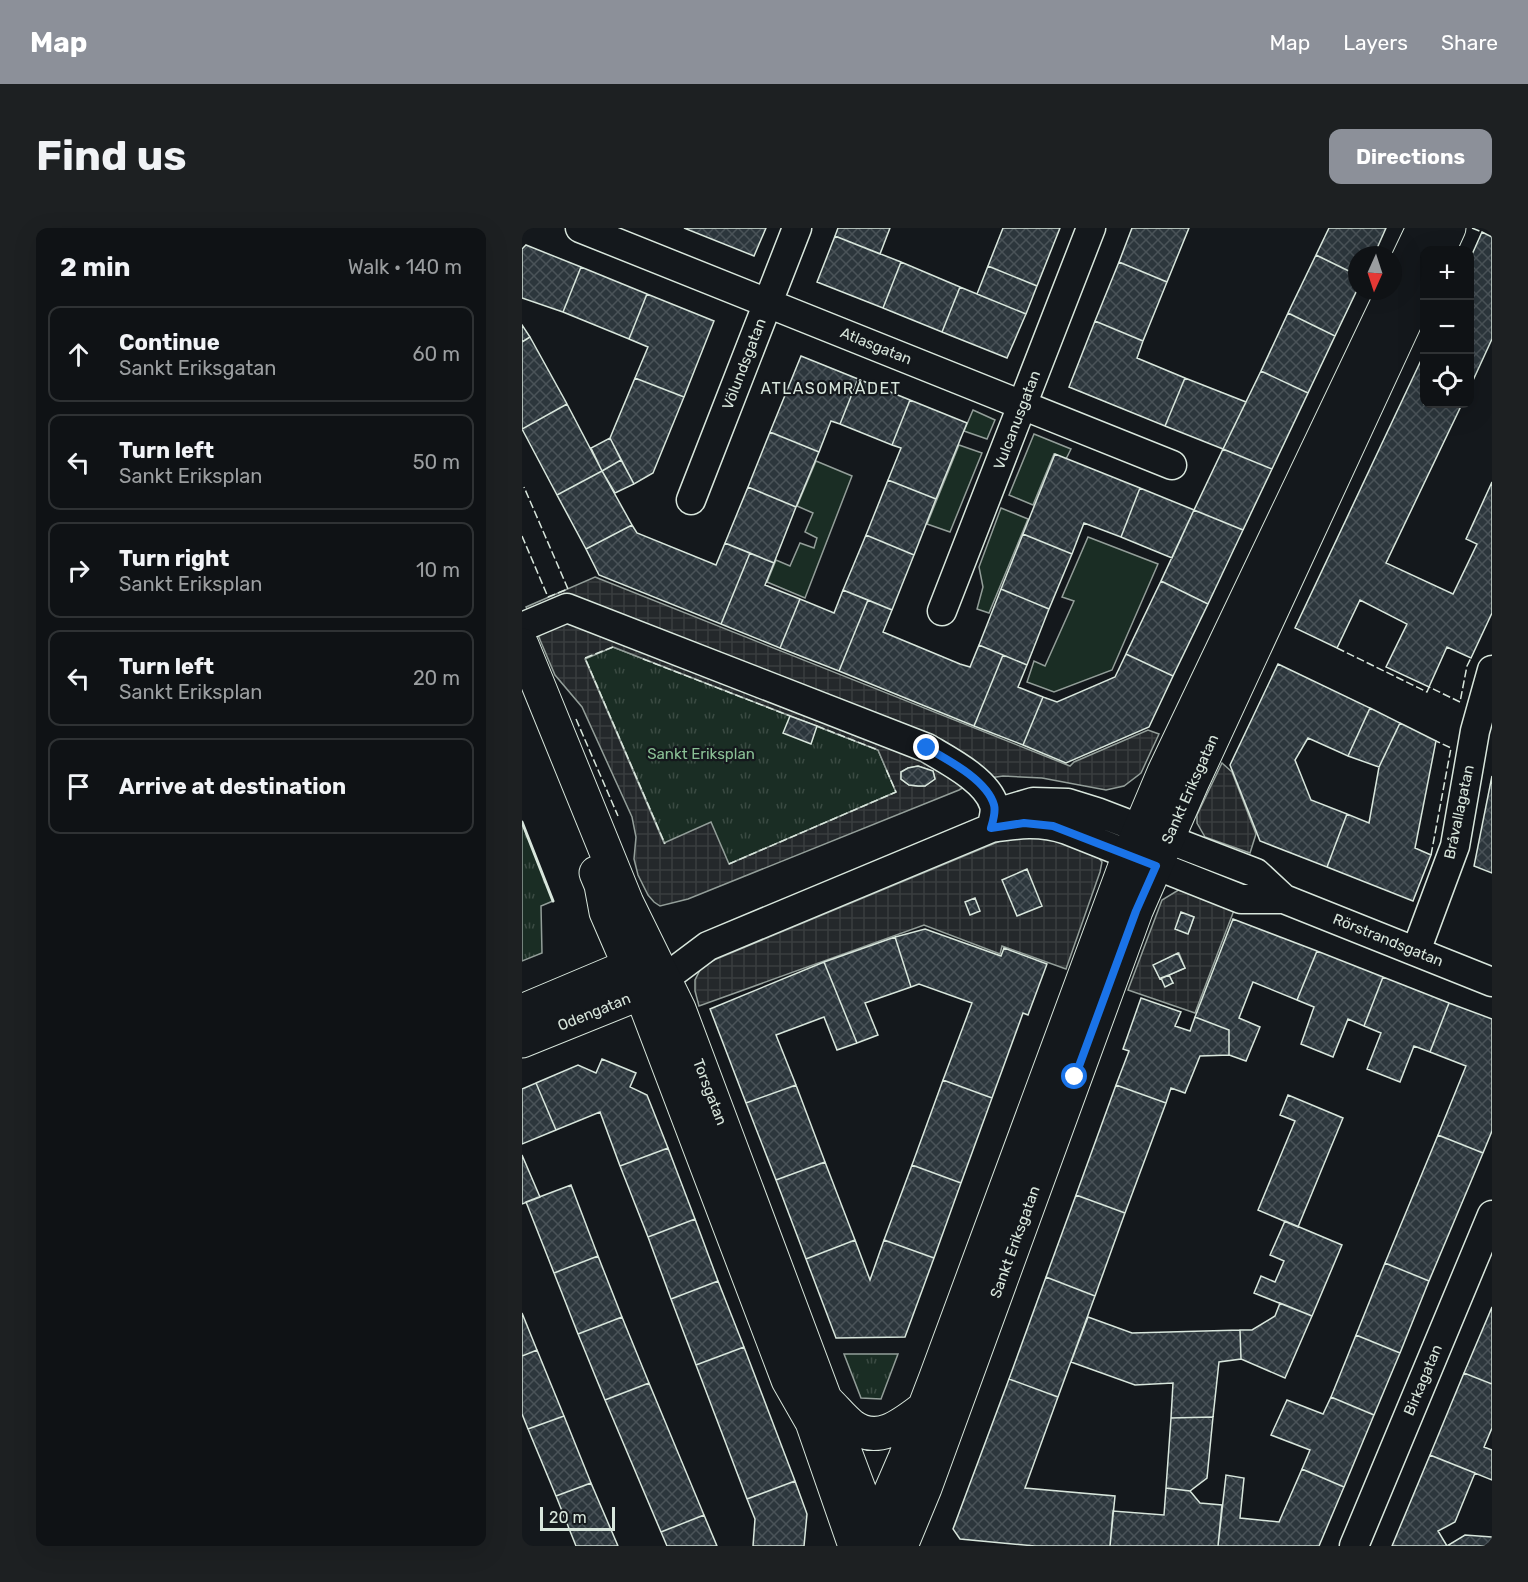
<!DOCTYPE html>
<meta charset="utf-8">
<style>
body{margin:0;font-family:Rubik,sans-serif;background:#1d2022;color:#f1f3f6}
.controls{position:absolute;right:18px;top:18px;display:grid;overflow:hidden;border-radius:12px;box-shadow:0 6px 24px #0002}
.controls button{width:54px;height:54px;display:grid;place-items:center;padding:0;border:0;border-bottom:2px solid #2f3234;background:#0f1215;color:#f1f3f6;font:30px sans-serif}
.compass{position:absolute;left:826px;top:18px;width:54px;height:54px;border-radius:50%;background:#0f1215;box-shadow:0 6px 24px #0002;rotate:183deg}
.scale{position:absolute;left:18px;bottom:15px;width:75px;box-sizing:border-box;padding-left:6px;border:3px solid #d8e6dc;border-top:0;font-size:16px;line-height:21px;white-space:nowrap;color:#d8e6dc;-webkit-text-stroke:4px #14181c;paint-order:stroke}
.stop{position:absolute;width:18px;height:18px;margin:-14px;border:4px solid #1a73e8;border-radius:50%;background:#fff}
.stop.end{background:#1a73e8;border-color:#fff;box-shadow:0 2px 6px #0008}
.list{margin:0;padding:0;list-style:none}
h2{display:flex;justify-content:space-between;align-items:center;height:78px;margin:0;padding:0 24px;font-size:26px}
h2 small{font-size:20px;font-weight:400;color:#9b9ea0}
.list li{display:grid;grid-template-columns:39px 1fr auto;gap:18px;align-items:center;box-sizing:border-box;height:96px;margin:0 12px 12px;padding:0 12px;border:2px solid #2f3234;border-radius:12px}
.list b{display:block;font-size:22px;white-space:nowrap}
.list p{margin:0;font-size:20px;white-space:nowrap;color:#9b9ea0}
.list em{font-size:20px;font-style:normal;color:#9b9ea0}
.icon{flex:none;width:33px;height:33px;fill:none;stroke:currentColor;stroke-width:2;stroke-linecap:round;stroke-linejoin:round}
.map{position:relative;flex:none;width:970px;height:1318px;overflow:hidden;border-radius:12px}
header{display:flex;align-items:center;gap:36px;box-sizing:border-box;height:84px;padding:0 30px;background:#8c9099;color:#fff}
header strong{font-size:28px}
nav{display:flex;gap:33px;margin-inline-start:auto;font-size:21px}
.intro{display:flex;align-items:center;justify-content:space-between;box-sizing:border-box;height:144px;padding:0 36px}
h1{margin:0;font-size:42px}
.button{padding:15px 27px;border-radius:12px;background:#8c9099;color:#fff;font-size:21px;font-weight:700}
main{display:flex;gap:36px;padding:0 36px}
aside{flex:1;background:#0f1215;border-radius:12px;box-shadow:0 6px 24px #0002}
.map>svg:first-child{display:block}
</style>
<header>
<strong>Map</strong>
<nav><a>Map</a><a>Layers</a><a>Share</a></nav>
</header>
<div class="intro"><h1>Find us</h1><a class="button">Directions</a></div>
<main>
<aside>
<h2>2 min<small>Walk · 140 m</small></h2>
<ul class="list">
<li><svg class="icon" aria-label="ahead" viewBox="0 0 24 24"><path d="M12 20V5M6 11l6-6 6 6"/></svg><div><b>Continue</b><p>Sankt Eriksgatan</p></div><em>60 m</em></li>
<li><svg class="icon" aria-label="left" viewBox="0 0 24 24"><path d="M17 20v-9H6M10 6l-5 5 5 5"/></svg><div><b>Turn left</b><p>Sankt Eriksplan</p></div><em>50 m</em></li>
<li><svg class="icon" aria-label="right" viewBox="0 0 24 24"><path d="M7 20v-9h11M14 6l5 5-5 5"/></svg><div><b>Turn right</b><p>Sankt Eriksplan</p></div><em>10 m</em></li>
<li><svg class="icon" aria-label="left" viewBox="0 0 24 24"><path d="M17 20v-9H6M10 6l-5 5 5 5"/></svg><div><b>Turn left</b><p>Sankt Eriksplan</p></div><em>20 m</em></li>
<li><svg class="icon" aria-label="arrive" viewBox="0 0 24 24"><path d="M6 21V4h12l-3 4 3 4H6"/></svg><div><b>Arrive at destination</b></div></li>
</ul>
</aside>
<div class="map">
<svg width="970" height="1318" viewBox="0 0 970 1318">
<defs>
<pattern id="park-tufts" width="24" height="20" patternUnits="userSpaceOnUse" patternTransform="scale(1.5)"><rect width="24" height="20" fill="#1a2d24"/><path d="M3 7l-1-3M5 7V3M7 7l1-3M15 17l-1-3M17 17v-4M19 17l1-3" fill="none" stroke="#3b4b43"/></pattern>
<pattern id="plaza-grid" width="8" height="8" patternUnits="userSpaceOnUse" patternTransform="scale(1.5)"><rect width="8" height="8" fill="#24282b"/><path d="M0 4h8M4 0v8" fill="none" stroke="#393d3f"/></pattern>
<pattern id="building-cross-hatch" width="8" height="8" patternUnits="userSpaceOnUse" patternTransform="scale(1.5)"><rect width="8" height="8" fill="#2c363c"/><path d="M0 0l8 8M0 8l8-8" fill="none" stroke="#4a5358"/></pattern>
</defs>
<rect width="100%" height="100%" fill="#14181c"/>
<path fill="#1a2d24" stroke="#939e99" stroke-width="1.5" d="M451,182L473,192L465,211L442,203Z
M512,206L549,221L544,231L532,226L511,277L487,267Z
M437,217L460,225L428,304L405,296Z
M294,233L330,248L283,370L245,354L254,332L268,338L278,315L292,320L295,310L283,304L291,285L275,278Z
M479,280L506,291L467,385L455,381L461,359L457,339Z
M566,309L636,336L590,442L532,464L505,454L512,433L523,438L552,373L540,369Z"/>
<path fill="url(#park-tufts)" stroke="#939e99" stroke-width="1.5" d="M91,419L356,522L374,564L207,636L143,616L63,430Z
M0,594L31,673L19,678L20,725L0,733Z
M322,1126H376L359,1171L339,1170Z"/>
<path fill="url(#plaza-grid)" stroke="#939e99" stroke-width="1.5" fill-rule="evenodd" d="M73,349L548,538L552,534L626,502L637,506L619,545L602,558L584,562L520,550L481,548L454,552L437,562L166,671L138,678L132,674L126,667L116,647L112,631L114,609L110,589L60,479L33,447L4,379ZM91,419L356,522L374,564L207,636L189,594L142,615L63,431ZM396,538L411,543L413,551L403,558H396L387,557L379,551V544L386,540Z
M700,535L710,544L734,606L728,625L683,609L675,595V587Z
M520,606L574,626L580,634L578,644L544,741L480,718L478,726L402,697L177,778L173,763V752L180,738L192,732L478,613L495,608Z
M658,661L714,677L673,785L606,762L640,672ZM659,685L672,689L666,705L654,701ZM657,725L663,740L647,747L651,755L638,751L632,737Z"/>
<path fill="url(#building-cross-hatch)" stroke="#d8e6dc" stroke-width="1.5" d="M162,0H244L232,28Z
M316,0H368L358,26L313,8Z
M481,0H538L515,58L466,38Z
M610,0H667L645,54L597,34Z
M807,0H864L852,27H835V47L794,27Z
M960,4L970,9V111L948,159V31Z
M313,8L379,34L361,80L295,54Z
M4,17L59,39L41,84L0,70V21Z
M794,27L835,47V62L813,108L766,85Z
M379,34L438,59L420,104L361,80Z
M597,34L645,54L621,113L573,93Z
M466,38L515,58L504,86L455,66Z
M59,39L125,66L107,111L41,84Z
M438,59L504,86L485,130L420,104Z
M125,66L192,93L162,169L113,150L126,119L107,111Z
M766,85L813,108L786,165L739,143Z
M573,93L621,113L615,130L663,150L643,198L547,159Z
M0,97L8,109L0,114Z
M8,109L45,176L0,201V114Z
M902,126V176H940L864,335L931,366L955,316L944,311L970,254V385L949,430L925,419L907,459L864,439L885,396L838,372L815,420L773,400Z
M279,128L336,151L318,196L309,193L297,224L248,204Z
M739,143L786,165L750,241L701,221Z
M113,150L162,169L131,245L112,256L88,210Z
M663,150L724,174L701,221L643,198Z
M336,151L388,172L370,217L318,196Z
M388,172L445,195L414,271L366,252L379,220L370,217Z
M45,176L80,243L35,267L0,201Z
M248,204L297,224L274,279L226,259Z
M88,210L99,232L80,243L69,220Z
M701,221L750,241L721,302L672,282Z
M533,226L618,260L599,309L562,295L550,326L501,306Z
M99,232L112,256L93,265L80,243Z
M80,243L110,297L64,321L35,267Z
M366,252L414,271L392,327L344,307Z
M226,259L274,279L252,335L203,315Z
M618,260L672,282L650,330L599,309Z
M672,282L721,302L686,376L639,353Z
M110,297L115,305L194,337L203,315L228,325L199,396L77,347L64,321Z
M501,306L550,326L527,381L479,361Z
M344,307L392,327L370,382L321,362Z
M228,325L252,335L243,357L278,371L258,420L199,396Z
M639,353L686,376L651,448L604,426Z
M479,361L527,381L505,437L457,417Z
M321,362L346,372L317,443L258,420L278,371L312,385Z
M346,372L370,382L361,404L438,436L448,439L457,417L481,427L452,498L317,443Z
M604,426L651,448L627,499L544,535L501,517L521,469L535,474L593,449Z
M481,427L505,437L496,459L521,469L501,517L452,498Z
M756,436L848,480L826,528L786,510L773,532L789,572L825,586L805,639L738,613L708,537Z
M848,480L878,495L857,539L826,528Z
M268,488L295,498L289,516L261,505Z
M878,495L914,513L893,620L909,627L891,673L805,639L825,586L847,595L857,539Z
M396,538L411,543L413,551L403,558H396L387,557L379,551V544L386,540Z
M970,548V645L952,638Z
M505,641L520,678L495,688L480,652Z
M453,670L458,683L448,687L443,674Z
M659,684L672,689L666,706L653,701Z
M711,691L795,723L775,772L731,754L717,790L738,799L724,833L707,827V802L673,789Z
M403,701L479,728L482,720L525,736L506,787L501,785L470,870L421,852L450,775L397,756L389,759L373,709Z
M373,709L389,759L343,775L356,807L335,815L302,734Z
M795,723L861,749L842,798L826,791L811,829L779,816L792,779L775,772Z
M656,725L663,740L638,751L631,737Z
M302,734L335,815L315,822L302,789L254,807L274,857L224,875L188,781Z
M647,747L651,755L643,759L639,750Z
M861,749L927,775L908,824L892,818L878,854L845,841L859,805L842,798Z
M619,770L659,784L653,798L668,803L673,789L707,802V827L678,828L663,865L649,860L644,875L594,857L607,823L601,821Z
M927,775L970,791V903L961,925L916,907L944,838L908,824Z
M80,831L114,845L108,859L125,867L146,920L98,938L78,884L34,902L14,855L56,837L74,845Z
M421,852L470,870L439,955L390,937Z
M14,855L34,902L0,916V861Z
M274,857L303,934L254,952L224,875Z
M594,857L644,875L603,985L554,967Z
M766,867L821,890L776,999L736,982L773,893L758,887Z
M916,907L961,925L907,1053L863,1035Z
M146,920L173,991L126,1009L98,938Z
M0,927L18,969L0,976Z
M303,934L333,1012L284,1031L254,952Z
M390,937L439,955L412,1030L362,1012Z
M49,957L76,1028L32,1045L4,974Z
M554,967L603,985L573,1068L524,1049Z
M173,991L196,1053L149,1071L126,1009Z
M763,993L820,1017L790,1088L732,1065L739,1048L753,1054L762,1033L748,1027Z
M333,1012L348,1052L362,1012L412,1030L383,1109L314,1110L284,1031Z
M76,1028L100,1089L56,1106L32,1045Z
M863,1035L907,1053L878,1125L834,1107Z
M524,1049L573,1068L536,1169L487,1151Z
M196,1053L222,1119L174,1137L149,1071Z
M758,1075L790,1088L763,1150L719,1131L718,1102H730L753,1088Z
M970,1079V1156L942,1145Z
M0,1085L15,1122L0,1128Z
M100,1089L127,1155L83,1172L56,1106Z
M566,1089L610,1105L718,1102L719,1131L697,1134L691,1189L649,1190L651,1155L613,1157L549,1134Z
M834,1107L878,1125L852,1187L809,1169Z
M222,1119L273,1253L225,1271L174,1137Z
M15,1122L42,1188L6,1201L0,1186V1128Z
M942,1145L970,1156V1200L962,1219L970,1222V1252L908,1227Z
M487,1151L536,1169L503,1260L593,1268L588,1318H513L438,1311L431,1301Z
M127,1155L182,1287L139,1304L83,1172Z
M809,1169L852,1187L822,1259L780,1241L788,1222L749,1207L765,1172L801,1186Z
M42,1188L69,1255L34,1268L6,1201Z
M691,1189L685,1250L668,1263L644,1260L649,1190Z
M908,1227L953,1245L933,1294L916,1303L925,1318L943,1307L970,1309V1318H870Z
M780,1241L822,1259L797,1318H696L704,1247L722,1250L718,1290L757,1294Z
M273,1253L285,1286L282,1318H231L233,1291L225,1271Z
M69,1255L96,1318H54L34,1268Z
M644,1260L668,1263L678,1275L700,1277L696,1318H588L591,1283L642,1287Z
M182,1287L195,1318H145L139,1304Z"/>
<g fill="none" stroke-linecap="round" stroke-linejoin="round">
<g stroke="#d8e6dc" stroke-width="31">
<path id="minor" d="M58,0L650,237
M169,272L275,0
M420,383L569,0
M0,399L45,380L405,520C425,532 465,552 472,577C474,584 471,593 469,600
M474,594L484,582L511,574L546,575L575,584L734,645L762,671L970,754
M894,723L933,618L953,503L970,442
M142,751L186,718L469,600C496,596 518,593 545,602L719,671H762
M832,1318L970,987"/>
</g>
<g stroke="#d8e6dc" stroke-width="35">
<path id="major" d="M917,22L927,0
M0,417L105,675L157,781L356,1312
M74,645L79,657L84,684L119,765L266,1152L290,1194L333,1318
M0,783L128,729
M0,813L119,765L138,753
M306,1174C314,1182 321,1191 330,1198C356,1217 381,1196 402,1180
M345,1318L383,1230L414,1149L607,627L642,544L901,0
M379,1318L403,1260L614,683L670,555L902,53"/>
</g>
<use href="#minor" stroke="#14181c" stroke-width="28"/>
<use href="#major" stroke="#14181c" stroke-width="33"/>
<path stroke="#d8e6dc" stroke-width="1.5" stroke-dasharray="8 3" stroke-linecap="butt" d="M950,0L960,4
M0,308L26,369L46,361L2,259
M91,419L63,430L143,616
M815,420L905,464L907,459L938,474L945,438L949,430
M121,431L268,488
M54,491L96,588
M295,498L356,522
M909,627L929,520L914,513
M207,636L374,564L364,541"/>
<path stroke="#d8e6dc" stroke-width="3" d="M0,594L31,673"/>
</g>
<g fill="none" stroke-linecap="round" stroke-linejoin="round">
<path stroke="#1a73e8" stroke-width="8" d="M405,520C426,532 465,552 472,577C474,584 471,593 469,600L502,595L531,598L634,638L614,683L553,849"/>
</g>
<g text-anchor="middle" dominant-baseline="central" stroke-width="4.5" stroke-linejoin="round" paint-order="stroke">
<g font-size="15" fill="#d8e6dc" stroke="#14181c">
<text transform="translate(354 118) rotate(22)">Atlasgatan</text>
<text transform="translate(222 136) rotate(-69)">Völundsgatan</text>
<text transform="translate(495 192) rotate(-69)">Vulcanusgatan</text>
<text transform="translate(668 561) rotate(-66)">Sankt Eriksgatan</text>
<text transform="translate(937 584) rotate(-78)">Bråvallagatan</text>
<text transform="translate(866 712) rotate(22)">Rörstrandsgatan</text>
<text transform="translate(72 784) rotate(-22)">Odengatan</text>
<text transform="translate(188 864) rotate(69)">Torsgatan</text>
<text transform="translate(493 1014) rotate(-70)">Sankt Eriksgatan</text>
<text transform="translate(901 1152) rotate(-67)">Birkagatan</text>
</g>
<g font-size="15" fill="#8ac095" stroke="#14181c">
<text x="179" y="526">Sankt Eriksplan</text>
</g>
<g font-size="16" letter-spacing="1.5" fill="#d8e6dc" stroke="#14181c">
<text x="309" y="160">ATLASOMRÅDET</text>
</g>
</g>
</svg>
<div class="controls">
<button>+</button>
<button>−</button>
<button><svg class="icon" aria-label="locate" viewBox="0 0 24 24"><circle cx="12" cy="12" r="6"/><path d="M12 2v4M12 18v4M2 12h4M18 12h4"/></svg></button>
</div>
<svg class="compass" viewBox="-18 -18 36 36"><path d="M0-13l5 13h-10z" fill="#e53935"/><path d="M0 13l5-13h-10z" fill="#9b9ea0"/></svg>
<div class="scale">20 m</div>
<div class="stop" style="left:553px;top:849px"></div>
<div class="stop end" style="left:405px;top:520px"></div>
</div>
</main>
